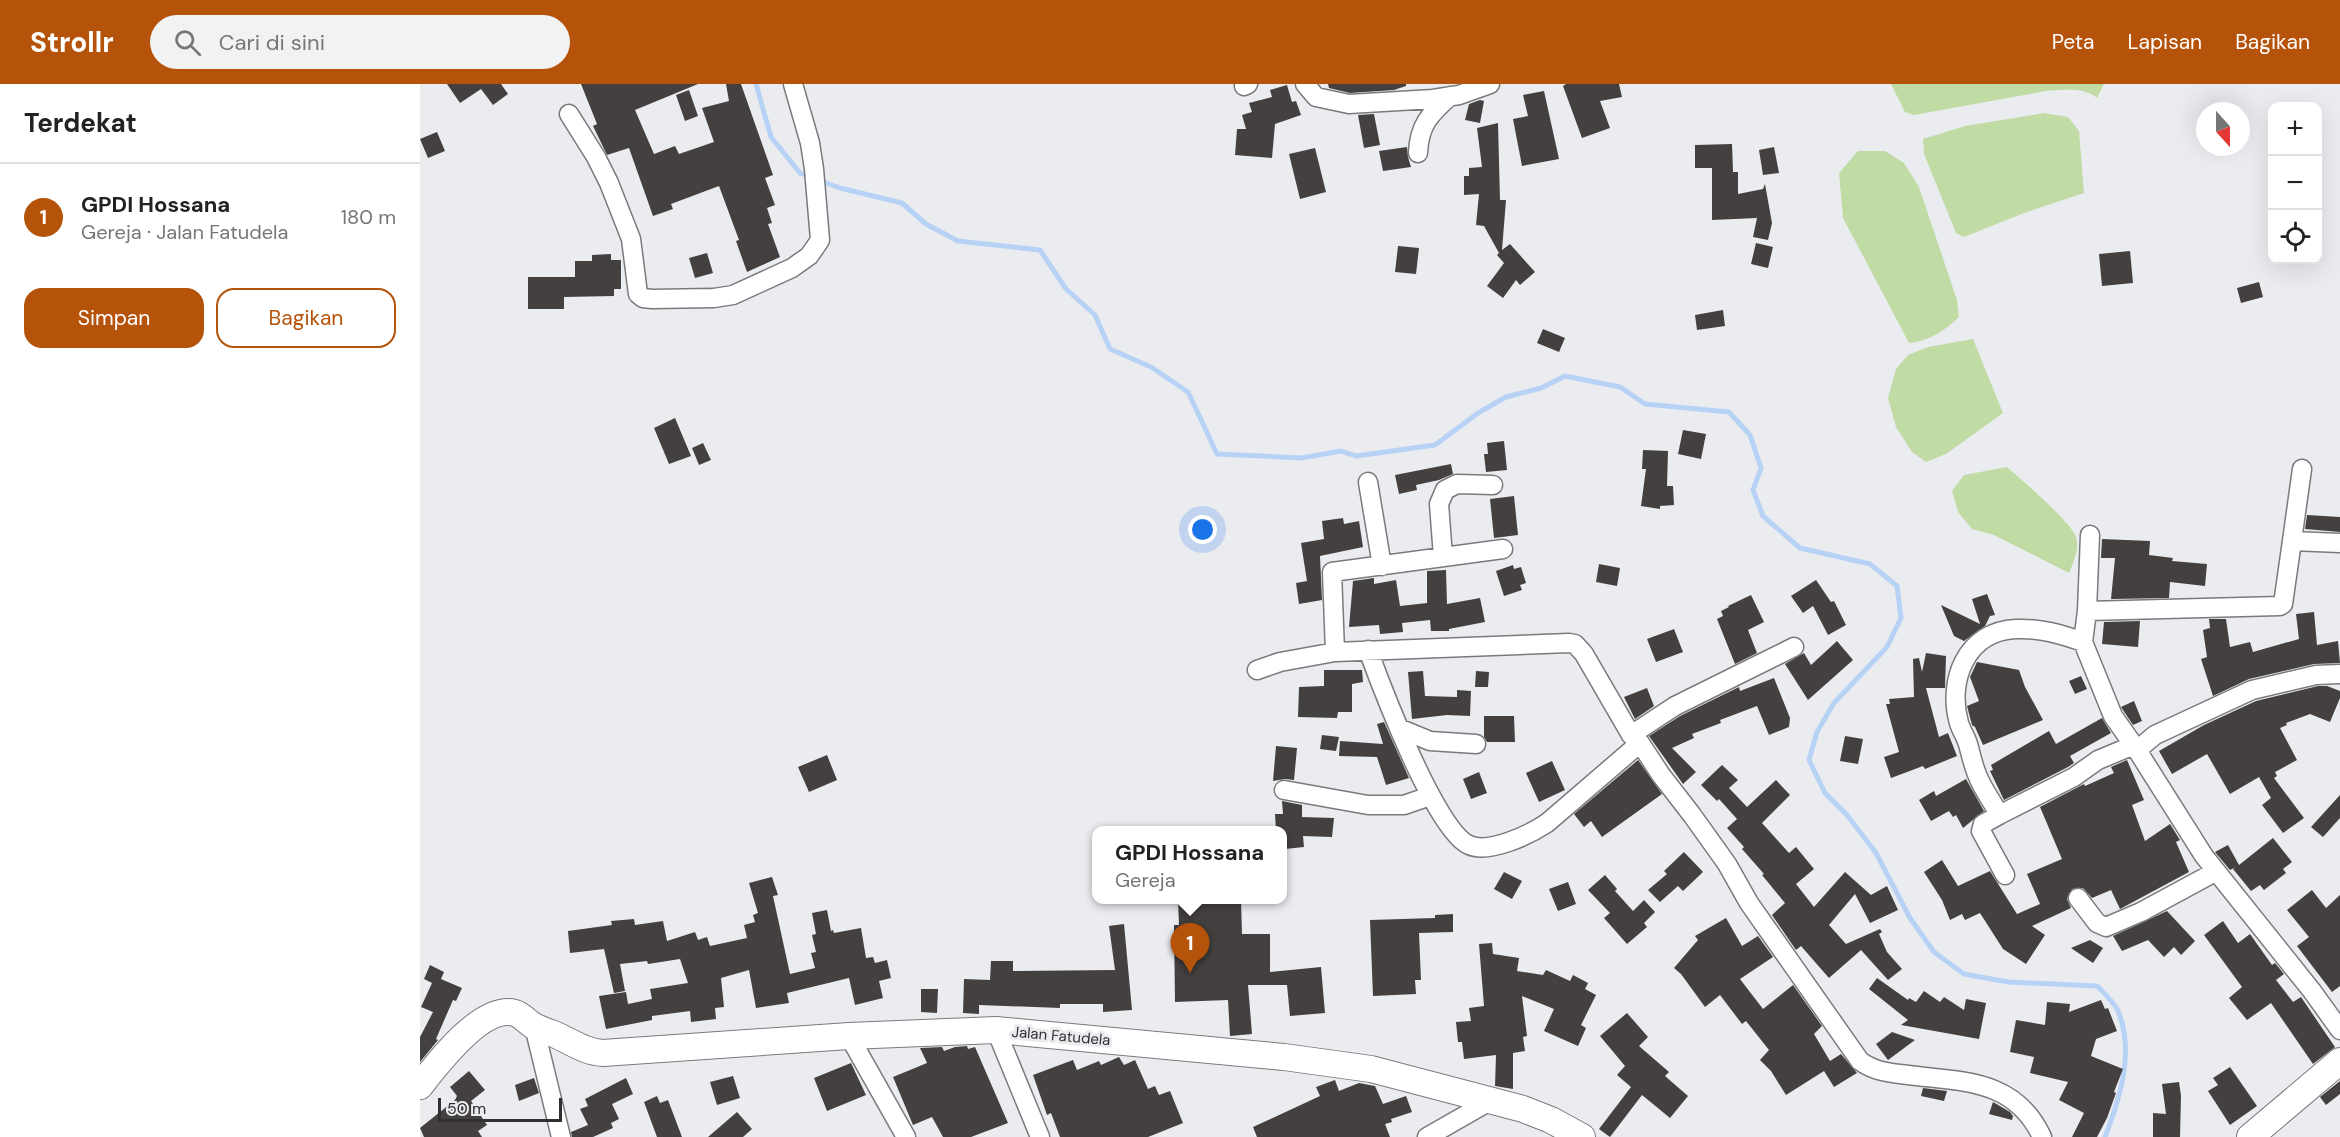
<!DOCTYPE html>
<html lang="id">
<meta charset="utf-8">
<style>
body{margin:0;font-family:"DM Sans",sans-serif;background:#f2f2f2;color:#222}
.controls{position:absolute;right:18px;top:18px;display:grid;overflow:hidden;border-radius:12px;box-shadow:0 6px 24px #0002}
.controls button{width:54px;height:54px;display:grid;place-items:center;padding:0;border:0;border-bottom:2px solid #e0e0e0;background:#fff;color:#222;font:30px sans-serif}
.compass{position:absolute;left:1776px;top:18px;width:54px;height:54px;border-radius:50%;background:#fff;box-shadow:0 6px 24px #0002;rotate:159deg}
.scale{position:absolute;left:18px;bottom:15px;width:124px;box-sizing:border-box;padding-left:6px;border:3px solid #303032;border-top:0;font-size:16px;line-height:21px;white-space:nowrap;color:#303032;-webkit-text-stroke:4px #ebecf0;paint-order:stroke}
.you{position:absolute;left:783px;top:446px;width:21px;height:21px;margin:-15px;border:4px solid #fff;border-radius:50%;background:#1a73e8;box-shadow:0 0 0 9px #1a73e833}
.badge{display:grid;place-items:center;width:39px;height:39px;border-radius:50%;background:#b45309;color:#fff;font-size:20px;font-weight:700}
.pin{position:absolute;translate:-50% -50px;filter:drop-shadow(0 2px 3px #0008)}
.pin::after{content:'';position:absolute;top:32px;width:21px;height:18px;background:inherit;clip-path:polygon(0 0,100% 0,50% 100%)}
.popup{position:absolute;left:672px;top:742px;width:195px;height:78px;box-sizing:border-box;display:grid;place-content:center;border-radius:12px;background:#fff;filter:drop-shadow(0 2px 4px #0005);font-size:20px;white-space:nowrap;color:#767676}
.popup b{font-size:22px;color:#222}
.popup::after{content:'';position:absolute;left:50%;top:100%;margin-left:-12px;border:12px solid transparent;border-top-color:#fff}
.list{margin:0;padding:0;list-style:none}
h2{display:flex;justify-content:space-between;align-items:center;height:78px;margin:0;padding:0 24px;font-size:26px}
h2 small{font-size:20px;font-weight:400;color:#767676}
.list li{display:grid;grid-template-columns:39px 1fr auto;gap:18px;align-items:center;box-sizing:border-box;height:108px;padding:0 24px;border-top:2px solid #e0e0e0}
.list b{display:block;font-size:22px;white-space:nowrap}
.list p{margin:0;font-size:20px;white-space:nowrap;color:#767676}
.list em{font-size:20px;font-style:normal;color:#767676}
.actions{display:flex;gap:12px;padding:18px 24px}
.actions a{flex:1;padding:14px 0;border:2px solid #b45309;border-radius:18px;text-align:center;font-size:21px;color:#b45309}
.actions .main{background:#b45309;color:#fff}
.icon{flex:none;width:33px;height:33px;fill:none;stroke:currentColor;stroke-width:2;stroke-linecap:round;stroke-linejoin:round}
.map{position:relative;flex:none;width:1920px;height:1053px;overflow:hidden}
header{display:flex;align-items:center;gap:36px;box-sizing:border-box;height:84px;padding:0 30px;background:#b45309;color:#fff}
header strong{font-size:28px}
nav{display:flex;gap:33px;margin-inline-start:auto;font-size:21px}
.search{width:420px;height:54px;background:#f2f2f2;display:flex;align-items:center;gap:15px;box-sizing:border-box;padding:0 21px;border-radius:33px;color:#767676;font-size:22px}
main{display:flex}
aside{flex:1;background:#fff}
.map>svg:first-child{display:block}
</style>
<header>
<strong>Strollr</strong>
<div class="search"><svg class="icon" aria-label="search" viewBox="0 0 24 24"><circle cx="10" cy="10" r="6"/><path d="M15 15l6 6"/></svg>Cari di sini</div>
<nav><a>Peta</a><a>Lapisan</a><a>Bagikan</a></nav>
</header>
<main>
<aside>
<h2>Terdekat<small></small></h2>
<ul class="list">
<li><span class="badge">1</span><div><b>GPDI Hossana</b><p>Gereja · Jalan Fatudela</p></div><em>180 m</em></li>
</ul>
<div class="actions"><a class="main">Simpan</a><a>Bagikan</a></div>
</aside>
<div class="map">
<svg width="1920" height="1053" viewBox="0 0 1920 1053">
<rect width="100%" height="100%" fill="#ebecf0"/>
<path fill="#c1dba5" d="M1471,0H1684L1677,14C1665,3 1641,6 1626,7L1494,31L1485,28Z
M1624,29L1648,33L1659,47L1664,109L1604,129L1544,153L1536,149L1504,70L1503,55L1545,42Z
M1438,67H1465L1484,79L1499,103L1537,216L1539,233C1524,247 1510,257 1489,259L1423,134L1419,89Z
M1553,255L1583,329L1526,370L1506,378L1492,368L1476,343L1468,314L1476,285L1488,271L1508,263Z
M1587,383C1602,396 1651,438 1656,453C1660,465 1653,479 1649,489L1574,451L1552,445L1538,428L1532,407L1544,391Z"/>
<g fill="none" stroke-linecap="round" stroke-linejoin="round">
<path stroke="#b8d2f5" stroke-width="5" d="M336,0L351,53L380,89L420,104L482,119L506,140L538,157L620,166L646,205L675,231L690,265L731,283L768,308L797,370L881,374L921,367L936,372L1015,361L1058,329L1086,313L1121,304L1145,292L1200,303L1225,320L1309,328L1330,351L1341,384L1333,406L1343,432L1380,464L1450,480L1477,502L1481,534L1467,563L1414,619L1397,648L1389,676L1405,709L1427,731L1456,769L1490,834L1514,868L1544,890L1588,898L1677,902C1684,909 1694,918 1698,927C1715,968 1700,1014 1685,1053"/>
</g>
<path fill="#444040" d="M27,0H81L88,10L73,21L61,5L40,19Z
M161,0H278L215,26L234,70L255,62L259,70L294,58L282,24L309,17L306,0H321L353,91L345,94L355,121L347,124L352,139L348,140L360,173L327,188L316,157L319,156L299,102L251,120L253,125L233,132L209,64L187,71L173,42L177,40Z
M908,0H986V2L974,6L930,9L909,4Z
M1146,0H1199L1202,13L1180,17L1190,44L1162,54L1143,2Z
M867,1L872,18L876,17L881,31L855,40L852,74L815,71L817,45H826L822,31L832,28L829,19L852,13L850,6Z
M269,6L278,32L265,37L256,11Z
M1124,7L1139,75L1102,82L1093,35L1108,32L1103,11Z
M1060,16L1064,17L1060,39L1045,36L1049,20Z
M954,30L960,61L944,64L938,31Z
M1078,39L1080,116H1086L1082,166L1090,160L1115,188L1100,201L1096,196L1083,214L1067,202L1084,179L1077,171L1079,169L1064,142L1056,141L1059,110L1044,111V92H1049V84L1062,83L1057,44Z
M17,48L25,67L8,74L0,55Z
M1312,60L1313,88H1318V110L1343,105L1345,100L1352,139L1348,156L1333,153L1337,134L1292,136V84H1275V61Z
M987,63L988,73L991,83L963,87L959,67Z
M1354,63L1359,89L1343,91L1339,66Z
M895,64L906,108L880,115L869,70Z
M1336,159L1353,163L1348,184L1331,180Z
M978,162L999,164L996,190L975,188Z
M1710,167L1713,199L1682,202L1679,170Z
M287,169L293,189L275,194L269,174Z
M191,170V176H201V205H194V212L144,213V225H108V193H155V177H172V171Z
M1839,198L1843,213L1821,219L1817,204Z
M1303,226L1305,242L1277,246L1275,231Z
M1123,245L1145,254L1139,268L1117,259Z
M255,334L271,372L249,380L234,344Z
M1263,346L1286,350L1281,375L1258,370Z
M1084,357L1087,386L1066,388L1064,370H1068L1067,359Z
M283,359L291,376L279,381L272,364Z
M1223,366L1248,367L1247,402H1253L1254,421L1240,422V425L1221,422L1226,385H1222Z
M1031,380L1033,390L1019,396L996,401L997,406L979,410L975,391Z
M1094,412L1098,451L1074,454L1070,415Z
M1887,431L1920,433V448L1885,445Z
M923,434L924,440L939,437L943,463L900,472L902,516L879,520L876,499L887,497L881,459L904,455L902,437Z
M1682,455L1730,457L1729,471L1753,474L1752,477L1787,480L1785,502L1750,498L1749,514L1691,515L1695,474H1681Z
M1179,480L1200,484L1197,502L1176,498Z
M1093,481L1094,485L1101,483L1106,499L1100,501L1102,506L1084,512L1076,487Z
M1026,486L1027,520L1060,514L1065,538L1029,545V547H1011L1010,536L982,539L983,548L960,550L959,541L929,543L933,497L954,494V500L976,496L980,522L1007,519V487Z
M1396,496L1411,518L1414,517L1426,541L1408,551L1393,522L1383,529L1371,512Z
M1567,510L1575,531L1570,532L1565,542L1544,557L1534,552L1521,521L1560,540L1552,515Z
M1331,511L1344,538L1328,546L1337,569L1315,580L1297,535L1303,532L1301,527L1309,523L1308,522Z
M1894,528L1897,561L1918,557L1920,579L1894,580L1829,595L1793,612L1781,575L1787,573L1783,546L1790,544L1789,535H1806L1810,563L1830,558L1833,568L1879,555L1876,530Z
M1720,537L1718,563L1682,560L1684,538Z
M1254,545L1263,568L1236,578L1227,555Z
M1417,557L1433,576L1388,616L1365,580L1384,569L1391,581Z
M1506,569L1526,572L1525,604H1506L1519,653L1528,649L1537,672L1505,685L1503,682L1471,694L1464,673L1479,668L1466,620H1470L1469,615L1494,613L1493,575L1499,574L1502,588Z
M1557,578L1599,586L1605,603L1623,636L1563,661L1555,643L1552,641L1547,622L1559,617L1550,593Z
M904,586H942L943,598L932,600V628H918L917,634L878,633L879,603L904,602Z
M1003,587L1005,612L1037,613V606L1051,607L1050,632L1027,631L992,635L988,588Z
M1056,587L1069,588L1068,603H1055Z
M1661,592L1667,605L1655,610L1649,597Z
M1354,594L1370,634L1369,643L1349,651L1337,622L1300,636L1301,639L1272,650L1274,654L1252,664L1276,688L1263,700L1229,652L1260,632L1319,603L1320,607Z
M1898,602H1907L1920,607V614L1910,638L1890,630L1866,639L1867,641L1860,644L1877,676L1855,688L1857,692L1854,694L1884,734L1863,749L1842,721L1851,714L1839,693L1810,710L1787,670L1752,690L1739,667L1784,641L1836,617Z
M1227,604L1234,622L1215,635L1204,613Z
M1714,617L1722,637L1713,641L1701,623Z
M1064,632H1094L1095,658H1067L1064,653Z
M1682,634L1691,649L1650,672L1654,679L1648,683L1584,716L1570,687L1573,686L1571,681L1629,647L1636,660Z
M964,638L989,694L966,701L957,673L919,672L920,657L963,660L957,640Z
M902,651L919,653L916,667L900,665Z
M1425,652L1443,655L1438,680L1420,677Z
M856,662L877,664L874,696L865,695L853,697Z
M407,671L417,696L389,708L378,683Z
M1218,676L1242,710L1182,753L1171,737L1164,743L1154,730Z
M1707,676L1724,716L1712,721L1725,757L1750,740L1760,756L1756,758L1769,788L1700,825L1691,806L1672,814L1663,804L1652,805L1647,815L1651,824L1612,842L1625,851L1606,880L1583,865L1560,829L1545,836L1542,830L1530,836L1522,816L1504,788L1522,776L1538,802L1570,787L1597,830L1620,820L1607,790L1642,775L1620,723L1664,700L1665,702L1694,689L1691,683Z
M1132,677L1145,706L1119,718L1106,689Z
M1302,681L1318,696L1309,704L1327,723L1356,696L1370,711L1342,739L1369,769L1376,763L1394,785L1376,800L1394,823L1425,788L1451,811L1467,802L1478,826L1450,839L1435,810L1409,841L1426,860L1460,845L1462,848L1459,850L1467,868L1482,885L1468,896L1441,866L1409,894L1381,862L1376,866L1352,831L1365,819L1342,791L1344,790L1322,765L1324,763L1307,744L1317,735L1299,715L1297,717L1281,701Z
M1059,688L1067,709L1051,715L1043,695Z
M1546,695L1564,727L1543,744L1536,731L1533,733L1529,727L1511,737L1499,716L1514,707L1516,712Z
M1920,711V734L1903,753L1891,743Z
M862,717L882,721V733L914,734L912,753L883,752L884,763L865,765L863,747H856L855,730H863Z
M1853,754L1872,778L1863,785L1866,789L1844,806L1840,801L1831,807L1813,785L1816,783L1810,786L1795,768L1808,761L1819,781Z
M1264,768L1283,788L1263,807L1258,802L1240,818L1228,806L1247,790L1244,787Z
M1084,788L1102,797L1092,815L1074,805Z
M1185,791L1197,805L1195,807L1213,827L1224,816L1235,828L1224,839L1227,843L1207,860L1184,834L1190,829L1168,806Z
M352,793L358,811L353,812L370,890L395,884L391,869L396,868L392,851L396,850L392,829L407,826L411,847L413,846L414,849L441,844L446,874L453,873L455,879L467,876L471,894L459,897L463,914L435,921L429,894L367,909L369,919L336,924L329,886L301,894L304,923L295,924L296,935L271,938L270,927L232,932V936L186,945L179,912L206,908L208,920L232,915L230,905L268,899L260,875L228,880L227,877L200,880L205,907L194,909L184,865L150,869L148,847L192,841L191,837L214,835L215,841L243,837L247,857L275,848L278,856L287,853L290,862L327,854L324,841L335,838L333,831L338,829L329,799Z
M1148,798L1156,820L1138,827L1129,805Z
M1892,806L1906,824L1920,811V902L1912,908L1877,862L1889,853L1867,826Z
M758,816H821L822,850H850V888L901,883L905,929L870,932L867,901H828L832,950L810,952L808,916L755,918L754,841H759Z
M1747,827L1775,857L1761,871L1754,863L1744,873L1728,856L1702,867L1693,852Z
M1033,830V848L999,849L1001,896H995L996,910L953,912L950,836L1015,834V831Z
M1306,834L1322,862L1338,852L1353,873L1320,895L1343,925L1373,901L1402,942L1394,950L1410,977L1421,970L1437,989L1414,1003L1404,987L1366,1011L1351,987L1340,976L1349,966L1326,937L1322,940L1300,911L1285,923L1261,890L1254,884L1278,856L1275,852Z
M1803,837L1818,859L1830,850L1852,881L1855,879L1864,890L1856,896L1873,918L1881,913L1915,963L1893,980L1851,919L1827,936L1809,914L1822,903L1784,851Z
M704,840L712,926L683,928V920H640V924L559,921V930L543,929L544,895L570,896L571,877H593V887L695,886L689,842Z
M1670,856L1683,864L1673,879L1651,864Z
M1072,859L1073,870L1099,874L1097,887L1123,891L1126,886L1150,897L1153,891L1168,899L1165,905L1176,911L1161,941L1166,944L1158,962L1124,947L1134,925L1102,912L1107,952L1103,953L1105,967L1093,969V1005L1075,1002L1076,971L1044,975L1042,958H1038L1036,938L1051,937L1049,924L1064,922L1059,860Z
M10,881L24,888L21,895L42,904L36,917L33,916L16,955L18,956L0,978V953L13,928L1,923L12,899L4,895Z
M1457,894L1488,916L1489,914L1496,918L1504,907L1520,918L1524,913L1544,926L1546,915L1566,919L1559,955L1481,941L1488,936L1449,905Z
M501,905H518L517,929L501,928Z
M1681,916L1685,925L1688,924L1697,947L1676,955L1671,972L1703,985L1694,1008L1696,1009L1687,1034L1677,1053H1652L1664,1029L1639,1016L1648,998L1610,989L1614,973L1590,968L1596,936L1625,941L1627,918L1650,920L1649,928Z
M1207,929L1228,953L1219,962L1249,988L1245,992L1268,1012L1250,1034L1222,1011L1190,1053L1179,1045L1211,1003L1197,991L1205,982L1180,952Z
M1472,948L1495,956L1468,976L1456,960Z
M547,962L548,965L555,963L588,1039L551,1053H523L512,1033L493,1041L473,993L507,979L500,964L522,963L524,967L535,963Z
M699,973L704,981L715,976L728,1005L735,1002L739,1011L750,1007L763,1039L728,1053H640L631,1029L627,1031L613,991L653,976L657,986L679,977L681,981Z
M431,979L446,1011L407,1027L394,994Z
M1810,983L1837,1022L1810,1041L1788,1007L1798,1001L1793,994Z
M49,987L65,1006L51,1017L67,1041L58,1047L62,1053H4L0,1044L35,1016L37,1012L30,1003Z
M313,992L320,1014L297,1021L290,998Z
M114,994L119,1009L99,1017L95,1001Z
M206,994L213,1010L192,1020L199,1035L191,1039L193,1044L173,1053H152L151,1048L168,1041L160,1025L168,1022L165,1015Z
M915,996L919,1007L939,999L955,1002L963,1020L986,1012L992,1028L971,1035L972,1038L965,1040L970,1053H837L833,1043L900,1012L896,1003Z
M1920,997V1010L1906,1021L1900,1013Z
M1759,998L1761,1012L1760,1053H1733V1029L1746,1030L1742,1000Z
M1503,1004L1527,1007L1524,1017L1501,1012Z
M237,1012L240,1019L248,1016L262,1053H237L224,1018Z
M1573,1018L1590,1028L1593,1032L1592,1036L1569,1030Z
M317,1028L332,1045L323,1053H288Z"/>
<g fill="none" stroke-linecap="round" stroke-linejoin="round">
<g stroke="#797a7e" stroke-width="21">
<path id="street" d="M885,0L896,13L929,20L1013,15L1039,11L1070,0
M824,2L828,0
M149,30L176,73L189,99L211,155L218,210L223,214L232,215L294,214L313,211L372,184L389,172L396,162L400,156L394,85L390,59L373,0
M998,69C999,41 1010,30 1030,12
M948,398L962,482
M1670,451L1667,527L1663,558L1693,632L1717,666L1784,772L1892,907L1920,946
M1872,457L1882,385
M1023,473L1019,420L1025,406L1037,400L1073,401
M1667,527L1860,522L1863,520L1872,457L1920,459
M1663,558C1641,550 1620,544 1596,545C1546,547 1527,597 1539,639C1541,646 1546,653 1548,660C1552,674 1554,687 1561,699C1566,710 1574,720 1579,731L1654,693L1678,676L1714,661
M948,566C962,604 1016,747 1049,761C1069,770 1109,751 1127,739L1220,659
M915,568L912,488L1083,465
M837,586L860,578L915,568L1149,559L1155,560L1164,570L1211,651L1220,659L1241,691L1272,731L1307,780L1329,819L1440,977C1455,988 1471,989 1488,991C1544,998 1595,995 1622,1053
M981,645L1010,657L1056,660
M1211,651L1255,622L1374,563
M1717,666L1735,651L1832,606L1896,591L1920,590
M864,706L948,721H984L1010,712
M1579,731L1563,740L1561,747L1585,791
M1658,814L1677,839L1686,843L1721,828L1795,788
M114,942L141,1053
M576,946L620,1053
M429,952L486,1053
M1007,1053L1070,1017"/>
</g>
<g stroke="#797a7e" stroke-width="28">
<path id="secondary" d="M0,1002C17,980 62,920 95,929C102,931 108,939 114,942C121,946 129,948 136,951C152,958 165,968 183,969L429,952L576,946L864,973L951,985L1103,1025L1131,1036L1162,1053
M1830,1053L1920,977"/>
</g>
<use href="#street" stroke="#fff" stroke-width="18"/>
<use href="#secondary" stroke="#fff" stroke-width="26"/>
</g>
<g text-anchor="middle" dominant-baseline="central" stroke-width="6" stroke-linejoin="round" paint-order="stroke">
<g font-size="15" fill="#303032" stroke="#ebecf0">
<text transform="translate(641 952) rotate(5)">Jalan Fatudela</text>
</g>
</g>
</svg>
<div class="controls">
<button>+</button>
<button>−</button>
<button><svg class="icon" aria-label="locate" viewBox="0 0 24 24"><circle cx="12" cy="12" r="6"/><path d="M12 2v4M12 18v4M2 12h4M18 12h4"/></svg></button>
</div>
<svg class="compass" viewBox="-18 -18 36 36"><path d="M0-13l5 13h-10z" fill="#e53935"/><path d="M0 13l5-13h-10z" fill="#767676"/></svg>
<div class="scale">50 m</div>
<div class="you"></div>
<div class="pin badge" style="left:770px;top:889px">1</div>
<div class="popup"><b>GPDI Hossana</b>Gereja</div>
</div>
</main>
